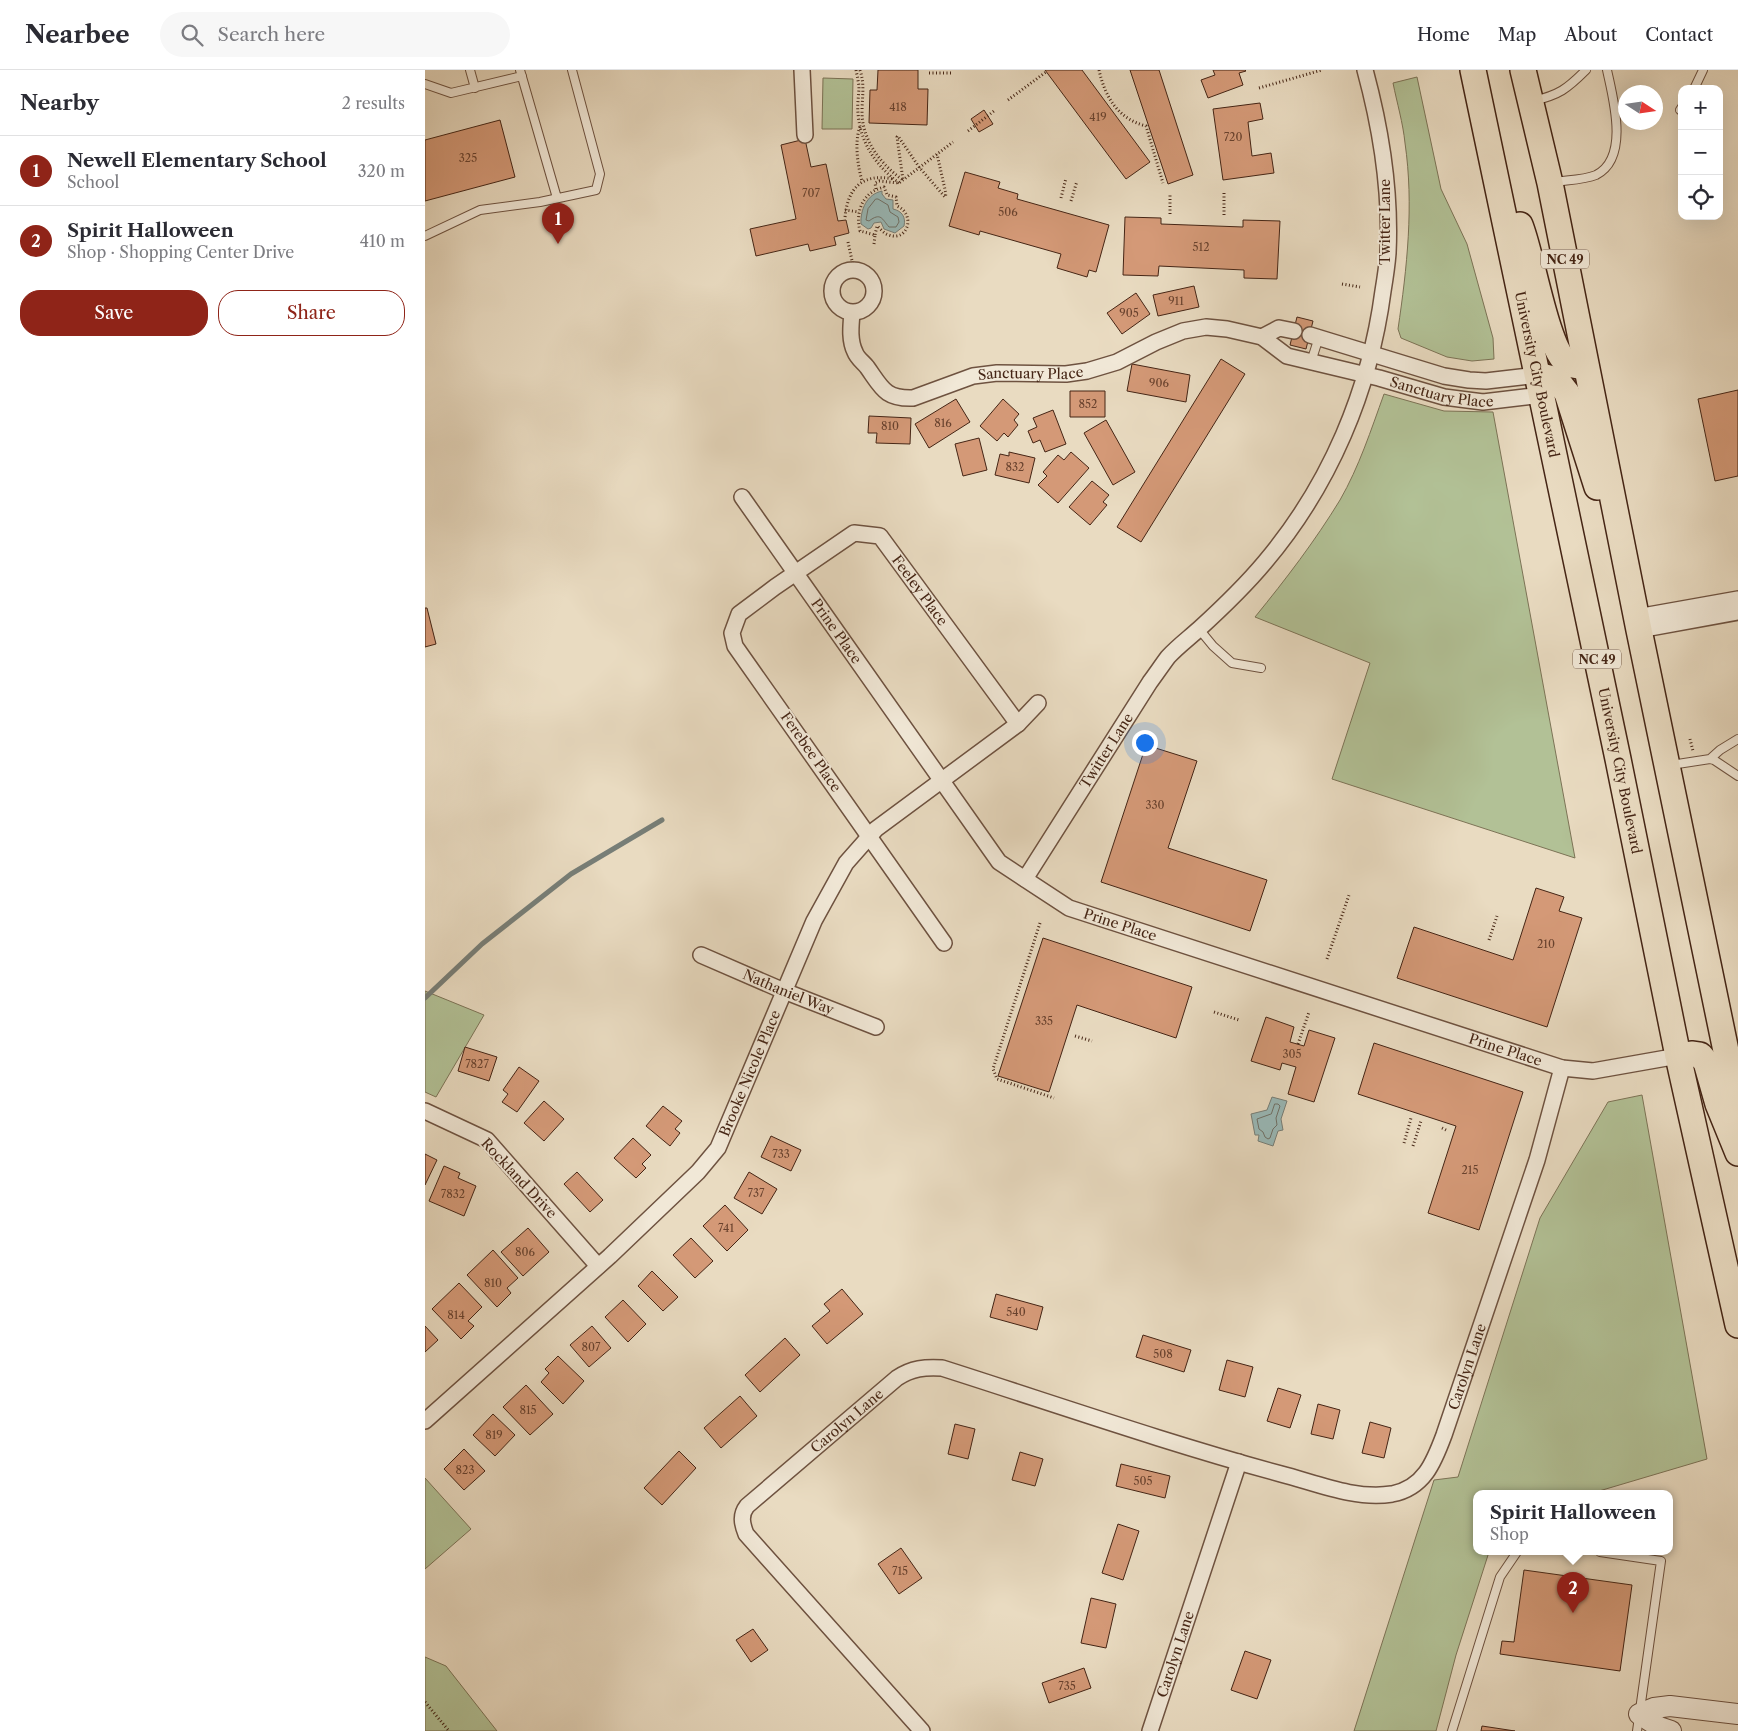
<!DOCTYPE html>
<meta charset="utf-8">
<style>
body{margin:0;font-family:"Libre Caslon Text",serif;background:#f7f7f7;color:#2b2b33}
.controls{position:absolute;right:15px;top:15px;display:grid;overflow:hidden;border-radius:10px;box-shadow:0 5px 20px #0002}
.controls button{width:45px;height:45px;display:grid;place-items:center;padding:0;border:0;border-bottom:1px solid #e1e1e2;background:#fff;color:#2b2b33;font:25px sans-serif}
.compass{position:absolute;left:1193px;top:15px;width:45px;height:45px;border-radius:50%;background:#fff;box-shadow:0 5px 20px #0002;rotate:102deg}
.you{position:absolute;left:719px;top:672px;width:18px;height:18px;margin:-12px;border:4px solid #fff;border-radius:50%;background:#1a73e8;box-shadow:0 0 0 8px #1a73e833}
.badge{display:grid;place-items:center;width:32px;height:32px;border-radius:50%;background:#8f2418;color:#fff;font-size:16px;font-weight:700}
.pin{position:absolute;translate:-50% -41px;filter:drop-shadow(0 1px 2px #0008)}
.pin::after{content:'';position:absolute;top:26px;width:18px;height:15px;background:inherit;clip-path:polygon(0 0,100% 0,50% 100%)}
.popup{position:absolute;left:1048px;top:1420px;width:200px;height:65px;box-sizing:border-box;display:grid;place-content:center;border-radius:10px;background:#fff;filter:drop-shadow(0 1px 4px #0005);font-size:16px;white-space:nowrap;color:#7c7c81}
.popup b{font-size:19px;color:#2b2b33}
.popup::after{content:'';position:absolute;left:50%;top:100%;margin-left:-10px;border:10px solid transparent;border-top-color:#fff}
.list{margin:0;padding:0;list-style:none}
h2{display:flex;justify-content:space-between;align-items:center;height:65px;margin:0;padding:0 20px;font-size:21px}
h2 small{font-size:16px;font-weight:400;color:#7c7c81}
.list li{display:grid;grid-template-columns:32px 1fr auto;gap:15px;align-items:center;box-sizing:border-box;height:70px;padding:0 20px;border-top:1px solid #e1e1e2}
.list b{display:block;font-size:19px;white-space:nowrap}
.list p{margin:0;font-size:16px;white-space:nowrap;color:#7c7c81}
.list em{font-size:16px;font-style:normal;color:#7c7c81}
.actions{display:flex;gap:10px;padding:15px 20px}
.actions a{flex:1;padding:11px 0;border:1px solid #8f2418;border-radius:20px;text-align:center;font-size:18px;color:#8f2418}
.actions .main{background:#8f2418;color:#fff}
.icon{flex:none;width:28px;height:28px;fill:none;stroke:currentColor;stroke-width:2;stroke-linecap:round;stroke-linejoin:round}
.map{position:relative;flex:none;width:1313px;height:1661px;overflow:hidden}
header{display:flex;align-items:center;gap:30px;box-sizing:border-box;height:70px;padding:0 25px;background:#fff;border-bottom:1px solid #e1e1e2}
header strong{font-size:24px}
nav{display:flex;gap:28px;margin-inline-start:auto;font-size:18px}
.search{width:350px;height:45px;background:#f7f7f7;display:flex;align-items:center;gap:12px;box-sizing:border-box;padding:0 18px;border-radius:28px;color:#7c7c81;font-size:19px}
main{display:flex}
aside{flex:1;background:#fff}
.map>svg:first-child{display:block}
</style>
<header>
<strong>Nearbee</strong>
<div class="search"><svg class="icon" aria-label="search" viewBox="0 0 24 24"><circle cx="10" cy="10" r="6"/><path d="M15 15l6 6"/></svg>Search here</div>
<nav><a>Home</a><a>Map</a><a>About</a><a>Contact</a></nav>
</header>
<main>
<aside>
<h2>Nearby<small>2 results</small></h2>
<ul class="list">
<li><span class="badge">1</span><div><b>Newell Elementary School</b><p>School</p></div><em>320 m</em></li>
<li><span class="badge">2</span><div><b>Spirit Halloween</b><p>Shop · Shopping Center Drive</p></div><em>410 m</em></li>
</ul>
<div class="actions"><a class="main">Save</a><a>Share</a></div>
</aside>
<div class="map">
<svg width="1313" height="1661" viewBox="0 0 1313 1661">
<rect width="100%" height="100%" fill="#e9dbc1"/>
<filter id="stains"><feTurbulence type="fractalNoise" baseFrequency=".004" numOctaves="4"/><feColorMatrix values="0 0 0 0 .2 0 0 0 0 .09 0 0 0 0 .02 0 0 0 .5 -.17"/></filter>
<radialGradient id="worn" r=".72"><stop offset=".6" stop-color="#630" stop-opacity="0"/><stop offset="1" stop-color="#630" stop-opacity=".3"/></radialGradient>
<path fill="#b2c196" stroke="#7c7356" d="M992,7L1016,119L1042,174L1068,268L1069,289L1047,291L1022,287L976,268L973,259C982,198 989,135 980,73C978,53 972,33 968,13Z
M398,8L428,9L427,59H397Z
M959,324L1019,341L1068,342L1150,788L907,709L945,593L830,547C861,509 890,471 915,430C934,397 946,360 959,324Z
M0,921L59,945L11,1027L0,1022Z
M1217,1025L1282,1389L1164,1424H1052V1482H1064L1031,1585L1011,1661H929L1009,1410L1033,1407L1115,1148L1183,1032Z
M0,1408L46,1459L0,1499Z
M0,1587L21,1596L72,1661H0Z"/>
<path fill="#99bab9" stroke="#777e77" d="M457,121V124L461,129L468,130V139C477,141 481,147 479,156L470,163L459,159L456,152L449,153L446,158L443,159L436,154C435,140 442,124 457,121Z
M847,1027L862,1031L856,1049L858,1060L853,1061L848,1076L833,1071L834,1065H830L826,1044L842,1040Z"/>
<g fill="none" stroke-linecap="round" stroke-linejoin="round">
<path stroke="#6f7067" stroke-width="1" d="M451,129H453L463,135L465,142L473,147L474,152L471,157H464C457,149 456,142 444,151L441,150L443,139Z
M850,1034H853L855,1036L851,1048L852,1055L848,1059L845,1068L843,1069L840,1067L838,1062L834,1059L832,1049L846,1044Z"/>
<path stroke="#777e77" stroke-width="5" d="M0,928L57,874L146,804L237,750"/>
</g>
<path fill="#d49977" stroke="#452515" d="M453,0H493V19H503L502,55L444,53L445,20H452Z
M620,0H657L725,92L701,109Z
M705,0H734L768,105L743,114Z
M788,0H820L821,1L814,3L818,15L783,28L776,10L790,5Z
M835,33L838,49L823,52L827,86L846,83L849,103L798,110L788,39Z
M559,40L568,54L554,62L546,49Z
M75,50L90,107L0,131V70Z
M380,69L386,97L401,94L413,151L421,150L424,163L409,167L411,175L385,181L383,174L331,186L325,159L371,149L356,75Z
M540,102L575,112L573,118L593,124L592,129L684,155L671,202L664,200L662,207L632,198L636,184L555,161L554,165L524,156Z
M700,147L736,148V154L818,157V150L855,151L852,209L819,208V200L734,196L733,206L698,205Z
M769,216L774,237L733,246L728,225Z
M711,223L725,244L697,264L682,243Z
M872,247L888,251L881,279L865,275Z
M796,289L820,304L716,472L692,457Z
M707,294L765,305L761,332L702,321Z
M1313,320V406L1290,411L1273,329Z
M645,321H680V347H645Z
M531,329L545,352L504,378L490,354Z
M578,329L594,344L589,350L593,355L583,367L579,363L572,371L555,356Z
M628,340L641,374L620,382L615,370L608,373L603,361L612,357L608,348Z
M444,346L486,348L485,374L451,373L452,363H443Z
M681,350L710,402L688,415L659,363Z
M554,368L562,400L538,406L530,374Z
M584,382L610,388L604,413L570,405L575,384L584,386Z
M646,382L664,398L633,433L613,415L622,406L618,402L633,385L639,390Z
M667,411L684,425L678,432L682,435L665,455L644,437Z
M0,538H2L11,574L0,577Z
M721,675L772,691L743,778L842,810L825,861L676,812Z
M1111,818L1139,827L1134,841L1157,848L1122,957L972,908L989,857L1088,890Z
M618,868L767,917L751,968L652,935L624,1022L573,1006Z
M841,947L869,957L865,972L879,976L884,960L910,968L889,1032L863,1024L871,997L857,993L855,1000L826,991Z
M949,973L1098,1022L1054,1160L1003,1143L1031,1056L933,1024Z
M40,977L72,987L64,1011L33,1001Z
M94,997L114,1011L92,1042L77,1032L83,1024L78,1020Z
M119,1031L139,1049L119,1071L99,1053Z
M238,1036L257,1051L250,1059L255,1063L245,1076L221,1056Z
M346,1066L376,1080L366,1101L336,1087Z
M208,1068L226,1085L217,1094L221,1098L211,1108L189,1088Z
M0,1084L12,1090L0,1115Z
M19,1096L35,1103L33,1108L51,1116L39,1146L4,1131Z
M152,1102L178,1130L165,1142L139,1114Z
M324,1102L352,1119L337,1144L309,1128Z
M300,1135L323,1160L302,1181L278,1156Z
M103,1158L124,1182L98,1206L76,1182Z
M266,1168L288,1191L270,1208L248,1185Z
M68,1180L93,1208L82,1218L86,1223L72,1237L42,1205Z
M227,1201L253,1227L238,1241L213,1216Z
M34,1213L57,1237L43,1251L49,1256L36,1269L7,1239Z
M417,1219L438,1244L402,1274L387,1256L405,1241L399,1234Z
M571,1224L618,1237L612,1260L565,1247Z
M198,1230L221,1254L203,1272L180,1247Z
M0,1256L13,1270L0,1282Z
M167,1256L186,1278L164,1297L145,1275Z
M718,1265L766,1280L759,1302L711,1287Z
M360,1268L375,1285L335,1322L320,1305Z
M133,1286L159,1311L138,1334L116,1312L124,1303L120,1299Z
M802,1290L828,1297L820,1327L794,1320Z
M101,1315L128,1344L105,1365L78,1337Z
M853,1318L876,1325L865,1358L842,1351Z
M315,1326L332,1346L296,1378L279,1358Z
M893,1334L915,1340L908,1369L886,1364Z
M68,1344L90,1365L70,1386L48,1365Z
M945,1352L966,1358L959,1388L937,1383Z
M530,1354L550,1359L543,1389L523,1384Z
M39,1379L60,1401L39,1420L19,1399Z
M254,1381L271,1398L237,1435L219,1418Z
M595,1382L618,1389L610,1416L587,1410Z
M696,1394L745,1406L740,1428L691,1416Z
M693,1454L714,1461L698,1510L677,1503Z
M476,1478L497,1508L474,1524L453,1494Z
M1099,1500L1207,1515L1195,1601L1075,1584L1077,1571L1089,1572Z
M666,1528L691,1534L681,1578L656,1573Z
M328,1559L343,1580L326,1592L311,1570Z
M820,1581L846,1590L832,1629L806,1620Z
M659,1598L666,1618L624,1633L617,1613Z
M1057,1656L1090,1661H1056Z"/>
<g fill="none" stroke-linecap="round" stroke-linejoin="round">
<g stroke="#6e5240" stroke-width="10">
<path id="service" d="M45,0L50,18
M95,0L132,128
M0,14L26,23L97,6
M1269,19L1278,0
M1108,31C1134,25 1142,19 1161,0
M1255,40L1257,37
M1129,112C1142,110 1159,110 1171,105C1205,88 1188,28 1182,0
M0,166L55,140L115,132L171,120L175,104L147,0
M886,292L894,267
M774,559L788,576L807,593L836,598
M1285,689L1295,680L1313,669
M1246,695L1285,689L1289,690L1313,706
M1175,1482L1236,1491L1212,1661
M1027,1661L1075,1507L1092,1482"/>
</g>
<g stroke="#6e5240" stroke-width="18">
<g id="minor">
<path d="M377,0L380,65"/>
<circle cx="428" cy="221" r="21"/>
<path id="s1" d="M427,243C426,255 424,270 430,282C432,288 438,292 442,297C457,318 460,329 488,328L548,306L572,303L641,304L662,301L692,292L731,272L758,261L781,257L802,259L837,267L862,286L954,308L1019,327L1058,332L1117,325"/>
<path d="M885,265L1019,306L1044,310L1061,311L1113,305"/>
<path d="M837,267L854,258L869,261"/>
<path id="s2" d="M317,427L574,792L644,838L1137,998L1168,1001L1253,986"/>
<path d="M1212,547L1313,529"/>
<path d="M1214,560L1313,542"/>
<path id="s3" d="M600,809L725,612C731,604 737,595 743,587C752,577 764,568 774,559C797,538 820,516 840,492C905,415 945,320 958,221C960,209 962,196 963,183C966,121 956,59 940,0"/>
<path id="s4" d="M519,873L310,576L307,563L314,544L350,517L429,463L455,466L593,654"/>
<path id="s5" d="M276,885L359,921L451,957"/>
<path d="M0,1041L62,1070L173,1196"/>
<path id="s6" d="M0,1351L185,1186L273,1102L293,1078L389,851L421,793L451,759L593,654L613,633"/>
<path id="s7" d="M497,1661L321,1464C317,1454 315,1445 322,1436L472,1308C487,1298 500,1297 517,1298C630,1334 742,1373 856,1404C891,1413 930,1430 967,1424C999,1418 1009,1392 1019,1365L1112,1090L1137,998"/>
<path id="s8" d="M725,1661L814,1392"/>
</g>
</g>
<g stroke="#6e5240" stroke-width="22">
<path id="tertiary" d="M1246,1661L1234,1657L1214,1644L1229,1638L1245,1636L1313,1644"/>
</g>
<g stroke="#452515" stroke-width="28">
<g id="primary">
<path id="s9" d="M1048,0L1193,689L1253,986L1313,1255"/>
<path d="M1098,0L1125,113L1214,560L1313,1039"/>
<path d="M1095,155C1107,184 1121,277 1142,293C1147,296 1156,296 1161,297"/>
<path d="M1113,305L1132,310L1142,323L1172,417"/>
<path d="M1253,986L1268,984L1275,985L1281,992L1293,1034L1313,1083"/>
</g>
</g>
<path stroke="#452515" stroke-width="3" stroke-dasharray="1 2.5" stroke-linecap="butt" d="M431,0C432,5 433,10 434,16C434,25 432,34 433,43C435,72 451,96 474,113
M435,0C440,15 437,27 437,42C437,70 456,95 478,110L472,67L473,66L494,97L520,127L521,124L512,84
M674,0C680,27 693,49 721,56L738,113
M504,3H526
M834,18L897,0
M583,30L621,2
M435,57C429,72 433,97 437,111
M543,61L569,41
M451,119L450,113L454,111L474,113L528,72
M799,123V145
M636,128L641,108
M646,131L652,111
M420,140L434,142
M745,144V123
M420,147C423,117 438,103 468,109
M423,172L429,200
M449,174L450,165L435,161C430,141 438,122 459,117L462,125L471,127L472,136C491,144 483,172 464,165C459,164 456,159 452,156L450,165
M917,214L935,217
M1265,669L1268,681
M615,853L568,999L572,1009L629,1028
M1064,870L1072,846
M902,889L924,825
M789,942L814,950
M650,966L667,971
M873,974L884,942
M1017,1058L1021,1060
M979,1073L986,1048
M988,1076L996,1051
M0,1632L24,1661"/>
<use href="#service" stroke="#f1e8d7" stroke-width="8"/>
<use href="#minor" stroke="#f1e8d7" stroke-width="15"/>
<use href="#tertiary" stroke="#f1e8d7" stroke-width="20"/>
<use href="#primary" stroke="#e9dbc1" stroke-width="25"/>
</g>
<g text-anchor="middle" dominant-baseline="central" stroke-width="4" stroke-linejoin="round" paint-order="stroke">
<g font-size="11" fill="#69422e">
<text x="473" y="37">418</text>
<text x="673" y="47">419</text>
<text x="808" y="67">720</text>
<text x="43" y="88">325</text>
<text x="386" y="123">707</text>
<text x="583" y="142">506</text>
<text x="776" y="177">512</text>
<text x="751" y="231">911</text>
<text x="704" y="243">905</text>
<text x="734" y="313">906</text>
<text x="663" y="334">852</text>
<text x="518" y="353">816</text>
<text x="465" y="356">810</text>
<text x="590" y="397">832</text>
<text x="730" y="735">330</text>
<text x="1121" y="874">210</text>
<text x="619" y="951">335</text>
<text x="867" y="984">305</text>
<text x="52" y="994">7827</text>
<text x="356" y="1084">733</text>
<text x="1045" y="1100">215</text>
<text x="331" y="1123">737</text>
<text x="28" y="1124">7832</text>
<text x="301" y="1158">741</text>
<text x="100" y="1182">806</text>
<text x="68" y="1213">810</text>
<text x="591" y="1242">540</text>
<text x="31" y="1245">814</text>
<text x="166" y="1277">807</text>
<text x="738" y="1284">508</text>
<text x="103" y="1340">815</text>
<text x="69" y="1365">819</text>
<text x="40" y="1400">823</text>
<text x="718" y="1411">505</text>
<text x="475" y="1501">715</text>
<text x="642" y="1616">735</text>
</g>
<g fill="#f1e8d7" stroke="#79604f" stroke-width="1">
<rect x="1116" y="179.5" width="48" height="19" rx="4"/>
<rect x="1148" y="579.5" width="48" height="19" rx="4"/>
</g>
<g font-size="12" font-weight="bold" fill="#452515">
<text x="1140" y="189">NC 49</text>
<text x="1172" y="589">NC 49</text>
</g>
<g font-size="14" fill="#452515" stroke="#f1e8d7">
<text transform="translate(960 152) rotate(-90)">Twitter Lane</text>
<text stroke="none"><textPath href="#s1" startOffset="240">Sanctuary Place</textPath></text>
<text stroke="none"><textPath href="#s9" startOffset="311">University City Boulevard</textPath></text>
<text stroke="none"><textPath href="#s1" startOffset="672">Sanctuary Place</textPath></text>
<text stroke="none"><textPath href="#s4" startOffset="631">Feeley Place</textPath></text>
<text stroke="none"><textPath href="#s2" startOffset="164">Prine Place</textPath></text>
<text stroke="none"><textPath href="#s3" startOffset="152">Twitter Lane</textPath></text>
<text transform="translate(386 682) rotate(55)">Ferebee Place</text>
<text stroke="none"><textPath href="#s9" startOffset="716">University City Boulevard</textPath></text>
<text stroke="none"><textPath href="#s2" startOffset="584">Prine Place</textPath></text>
<text stroke="none"><textPath href="#s5" startOffset="95">Nathaniel Way</textPath></text>
<text stroke="none"><textPath href="#s2" startOffset="989">Prine Place</textPath></text>
<text stroke="none"><textPath href="#s6" startOffset="482">Brooke Nicole Place</textPath></text>
<text transform="translate(94 1108) rotate(47)">Rockland Drive</text>
<text stroke="none"><textPath href="#s7" startOffset="1162">Carolyn Lane</textPath></text>
<text stroke="none"><textPath href="#s7" startOffset="425">Carolyn Lane</textPath></text>
<text stroke="none"><textPath href="#s8" startOffset="81">Carolyn Lane</textPath></text>
</g>
</g>
<rect width="100%" height="100%" filter="url(#stains)"/>
<rect width="100%" height="100%" fill="url(#worn)"/>
</svg>
<div class="controls">
<button>+</button>
<button>−</button>
<button><svg class="icon" aria-label="locate" viewBox="0 0 24 24"><circle cx="12" cy="12" r="6"/><path d="M12 2v4M12 18v4M2 12h4M18 12h4"/></svg></button>
</div>
<svg class="compass" viewBox="-18 -18 36 36"><path d="M0-13l5 13h-10z" fill="#e53935"/><path d="M0 13l5-13h-10z" fill="#7c7c81"/></svg>
<div class="you"></div>
<div class="pin badge" style="left:133px;top:174px">1</div>
<div class="pin badge" style="left:1148px;top:1543px">2</div>
<div class="popup"><b>Spirit Halloween</b>Shop</div>
</div>
</main>
